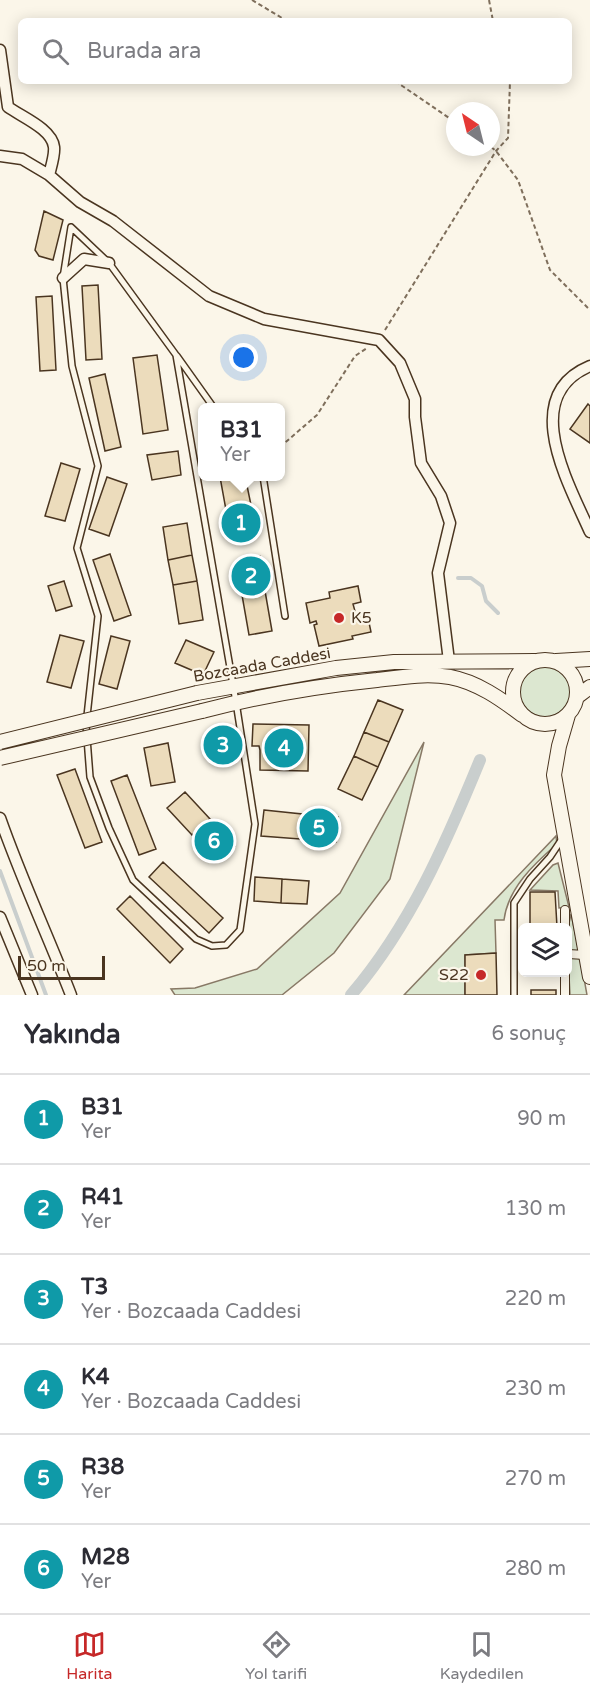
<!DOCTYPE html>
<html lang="tr">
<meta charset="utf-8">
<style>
body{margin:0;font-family:"Varela Round",sans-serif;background:#f7f7f7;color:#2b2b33}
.controls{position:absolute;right:18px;bottom:18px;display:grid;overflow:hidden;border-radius:9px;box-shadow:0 3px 15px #0003}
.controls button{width:54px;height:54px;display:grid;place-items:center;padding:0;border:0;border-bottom:2px solid #e1e1e2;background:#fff;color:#2b2b33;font:30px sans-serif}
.compass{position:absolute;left:446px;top:102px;width:54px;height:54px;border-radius:50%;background:#fff;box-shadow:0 3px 15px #0003;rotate:325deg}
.scale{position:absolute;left:18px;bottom:15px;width:87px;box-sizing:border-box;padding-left:6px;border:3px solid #4a3520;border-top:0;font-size:16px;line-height:21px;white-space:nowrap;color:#4a3520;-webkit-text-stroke:4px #fbf6e9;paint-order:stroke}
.you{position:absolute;left:244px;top:358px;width:21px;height:21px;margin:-15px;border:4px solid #fff;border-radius:50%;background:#1a73e8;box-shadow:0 0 0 9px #1a73e833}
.badge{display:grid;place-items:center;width:39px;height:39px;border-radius:50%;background:#c62828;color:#fff;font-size:20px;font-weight:700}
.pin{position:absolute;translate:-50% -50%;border:3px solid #fff;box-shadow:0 2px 6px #0006}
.popup{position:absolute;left:198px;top:403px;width:87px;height:78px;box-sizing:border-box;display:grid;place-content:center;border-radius:9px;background:#fff;filter:drop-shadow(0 2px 4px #0005);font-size:20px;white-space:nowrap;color:#7c7c81}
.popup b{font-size:22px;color:#2b2b33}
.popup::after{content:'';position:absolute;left:50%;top:100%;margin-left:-12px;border:12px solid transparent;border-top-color:#fff}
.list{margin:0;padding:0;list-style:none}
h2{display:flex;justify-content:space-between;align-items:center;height:78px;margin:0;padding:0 24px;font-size:26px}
h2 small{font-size:20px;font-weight:400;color:#7c7c81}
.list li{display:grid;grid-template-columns:39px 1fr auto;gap:18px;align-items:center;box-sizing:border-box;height:90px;padding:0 24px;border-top:2px solid #e1e1e2}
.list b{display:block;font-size:22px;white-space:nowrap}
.list p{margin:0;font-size:20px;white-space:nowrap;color:#7c7c81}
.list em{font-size:20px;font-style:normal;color:#7c7c81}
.icon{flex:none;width:33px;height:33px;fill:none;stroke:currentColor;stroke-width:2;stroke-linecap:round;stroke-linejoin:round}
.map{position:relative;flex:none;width:590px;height:995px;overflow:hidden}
.search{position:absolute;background:#fff;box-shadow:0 3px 15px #0003;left:18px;right:18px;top:18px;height:66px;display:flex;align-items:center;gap:15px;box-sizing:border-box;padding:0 21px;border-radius:9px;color:#7c7c81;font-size:22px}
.sheet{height:618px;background:#fff}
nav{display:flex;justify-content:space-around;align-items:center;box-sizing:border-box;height:84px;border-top:2px solid #e1e1e2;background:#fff;font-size:16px;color:#7c7c81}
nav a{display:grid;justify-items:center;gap:3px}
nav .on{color:#c62828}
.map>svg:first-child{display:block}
</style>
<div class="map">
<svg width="590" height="995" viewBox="0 0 590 995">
<rect width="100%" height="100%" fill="#fbf6e9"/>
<path fill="#dce7d0" stroke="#887966" stroke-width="1.5" d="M519 691a26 26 0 1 1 52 0a26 26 0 1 1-52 0Z
M424,742L390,879L334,953L282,995H175L171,989L195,988L257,969L340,893Z
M556,836L557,844C534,864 508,888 504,920H495L496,953L465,955V995H404Z
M558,863L569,907L559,908L558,891L530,890L553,865Z
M571,914L579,951L568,952V928Z
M580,956L587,995H570L568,957Z"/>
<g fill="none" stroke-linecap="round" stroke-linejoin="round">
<path stroke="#c9cecd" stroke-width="4" d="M458,578H471L482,586L486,601L498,613
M0,871L46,995"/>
<path stroke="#c9cecd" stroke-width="12" d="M351,995C410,926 446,843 480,760"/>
</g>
<path fill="#ecdcbc" stroke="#4a3520" stroke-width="1.5" d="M44,211L63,220L53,260L39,256L35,250Z
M98,285L102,359L86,360L82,286Z
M52,296L56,370L40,371L36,297Z
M157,355L168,430L143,434L133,358Z
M105,374L121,447L105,451L89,378Z
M588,404L590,406V443L570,429Z
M178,451L181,475L152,480L147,455Z
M61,463L80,469L65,521L45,516Z
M245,476L251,505L226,510L220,477Z
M107,477L127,484L109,536L89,529Z
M251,505L256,536L231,540L226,510Z
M187,523L192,555L168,560L163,527Z
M110,554L131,615L114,621L93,560Z
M192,555L197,581L173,585L168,560Z
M260,556L265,591L242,595L237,560Z
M64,581L72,606L56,611L48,586Z
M197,581L203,620L179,624L173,585Z
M358,586L361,602L353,604L356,615L367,613L371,632L352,636L353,639L319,646L314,625L317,624L316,621L310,623L306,603L330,598L329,592Z
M265,591L272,631L249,635L242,595Z
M60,635L84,641L71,688L47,682Z
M111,636L130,641L117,689L99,684Z
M186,640L214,652L203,675L175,663Z
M378,700L403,710L389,742L364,732Z
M253,724L309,725L308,771L260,770V750L259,746H252Z
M234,728L239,758L212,763L207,733Z
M364,732L389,742L378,767L354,756Z
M168,743L175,782L151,786L144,748Z
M354,756L378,767L362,800L338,789Z
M75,769L102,842L85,848L57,775Z
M127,775L156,849L139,855L111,781Z
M185,792L210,819L192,835L167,808Z
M264,810L302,814L300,839L261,836Z
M302,814L338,817L336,842L300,839Z
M210,819L235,846L217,862L192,835Z
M163,862L223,918L209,933L149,877Z
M255,877L282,879L281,903L254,901Z
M282,879L309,881L307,904L281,903Z
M530,892H555L557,927H530Z
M130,896L183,949L170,963L117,909Z
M496,953L497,995H465V955Z
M531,972H556V975H531Z
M531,990H556V995H531Z"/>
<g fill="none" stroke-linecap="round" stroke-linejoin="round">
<g stroke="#4a3520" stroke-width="8">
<path id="service" d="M71,227L109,263L176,355L236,702L255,824L240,930L226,945L212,946L196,939L133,880L109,828L90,777L86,725L98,616L77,548L98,466L72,366L63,278Z
M177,356L214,408
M263,476L285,616
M514,995V903L530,879L550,857L562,839"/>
</g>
<g stroke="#4a3520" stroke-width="10">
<path id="pedestrian" d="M565,910V927
M568,954L585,955
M565,972V995"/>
</g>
<g stroke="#4a3520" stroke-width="13">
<path id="minor" d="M0,50L8,107C22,117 52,129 54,147C55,155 51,167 49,175
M0,156L22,159L49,175L80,202L113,221L209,296L264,319L379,340L400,363L415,399V417L421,463L441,496L450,523L438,573L449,661
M63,278L84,259L109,263
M590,366C518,396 569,484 590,532
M0,818C21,878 48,936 71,995
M0,917L32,995"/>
</g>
<g stroke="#4a3520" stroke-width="16">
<path id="tertiary" d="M513 692a32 32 0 1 1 64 0a32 32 0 1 1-64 0Z
M556,661L590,659
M197,693L336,668L394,662L535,661
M578,696L590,687
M202,711C259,696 318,686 377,680C401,677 426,673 450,677C477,682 501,699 522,715
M568,715L559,746L554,775L590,977"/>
</g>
<path stroke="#7f6f5c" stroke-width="2" stroke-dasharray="4.5 3" stroke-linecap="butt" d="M252,0L287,21
M489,0L493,21
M395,81L455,122
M491,147L496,151L518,180L550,270L590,310
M385,330L496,151L508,138L510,81
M280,447L317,415L355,356L367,348"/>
<use href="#service" stroke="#fbf6e9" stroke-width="5"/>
<use href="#pedestrian" stroke="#fbf6e9" stroke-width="8"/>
<use href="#minor" stroke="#fbf6e9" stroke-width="10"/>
<use href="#tertiary" stroke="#fbf6e9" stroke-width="14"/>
<g stroke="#4a3520" stroke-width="16" stroke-linecap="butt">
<path id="tertiary-bridge" d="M0,742L197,693
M0,758L202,711"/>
</g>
<use href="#tertiary-bridge" stroke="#fbf6e9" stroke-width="14"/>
</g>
<g fill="#c62828" stroke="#fbf6e9" stroke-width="2">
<circle cx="339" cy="618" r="6"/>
<circle cx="481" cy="975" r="6"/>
</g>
<g text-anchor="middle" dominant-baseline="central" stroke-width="4.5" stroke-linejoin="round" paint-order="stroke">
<g font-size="16" fill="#4a3520" stroke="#fbf6e9" text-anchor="start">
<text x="351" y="618">K5</text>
<text x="469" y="975" text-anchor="end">S22</text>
</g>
<g font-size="16" fill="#4a3520" stroke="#fbf6e9">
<text transform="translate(262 665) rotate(-10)">Bozcaada Caddesi</text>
</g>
</g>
</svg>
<div class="controls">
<button><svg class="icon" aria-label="layers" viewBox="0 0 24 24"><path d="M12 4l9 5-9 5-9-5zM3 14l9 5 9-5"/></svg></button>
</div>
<svg class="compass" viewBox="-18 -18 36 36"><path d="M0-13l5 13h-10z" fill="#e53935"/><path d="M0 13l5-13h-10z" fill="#7c7c81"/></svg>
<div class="scale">50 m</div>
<div class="you"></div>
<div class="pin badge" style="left:241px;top:523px;background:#0f9aa8">1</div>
<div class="popup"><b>B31</b>Yer</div>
<div class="pin badge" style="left:251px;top:576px;background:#0f9aa8">2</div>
<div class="pin badge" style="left:223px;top:745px;background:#0f9aa8">3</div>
<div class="pin badge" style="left:284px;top:748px;background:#0f9aa8">4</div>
<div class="pin badge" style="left:319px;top:828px;background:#0f9aa8">5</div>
<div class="pin badge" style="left:214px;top:841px;background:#0f9aa8">6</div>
<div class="search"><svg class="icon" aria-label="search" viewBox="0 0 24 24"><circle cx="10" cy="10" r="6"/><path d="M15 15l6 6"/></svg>Burada ara</div>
</div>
<section class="sheet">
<h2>Yakında<small>6 sonuç</small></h2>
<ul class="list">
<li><span class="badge" style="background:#0f9aa8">1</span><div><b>B31</b><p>Yer</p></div><em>90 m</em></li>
<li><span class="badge" style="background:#0f9aa8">2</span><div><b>R41</b><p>Yer</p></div><em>130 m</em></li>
<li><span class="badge" style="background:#0f9aa8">3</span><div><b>T3</b><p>Yer · Bozcaada Caddesi</p></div><em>220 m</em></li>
<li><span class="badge" style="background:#0f9aa8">4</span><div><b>K4</b><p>Yer · Bozcaada Caddesi</p></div><em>230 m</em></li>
<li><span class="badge" style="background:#0f9aa8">5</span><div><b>R38</b><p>Yer</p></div><em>270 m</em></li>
<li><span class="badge" style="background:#0f9aa8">6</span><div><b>M28</b><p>Yer</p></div><em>280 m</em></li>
</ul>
</section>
<nav>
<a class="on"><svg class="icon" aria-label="map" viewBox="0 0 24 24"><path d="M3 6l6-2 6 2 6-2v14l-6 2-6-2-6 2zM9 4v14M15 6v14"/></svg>Harita</a>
<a><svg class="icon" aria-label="directions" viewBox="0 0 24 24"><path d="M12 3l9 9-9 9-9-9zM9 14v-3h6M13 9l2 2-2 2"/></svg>Yol tarifi</a>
<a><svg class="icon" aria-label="saved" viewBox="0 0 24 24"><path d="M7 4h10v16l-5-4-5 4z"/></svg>Kaydedilen</a>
</nav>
